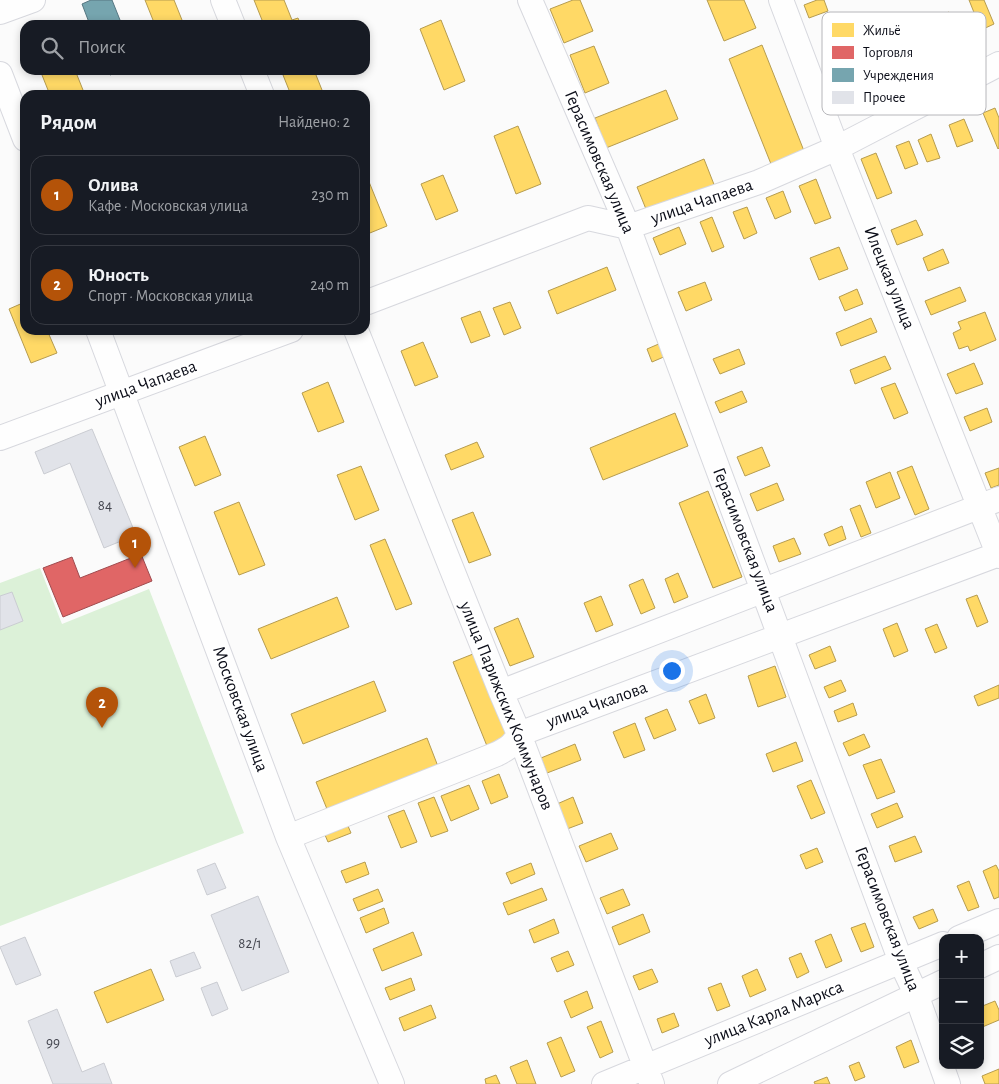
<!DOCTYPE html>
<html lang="ru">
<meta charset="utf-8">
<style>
body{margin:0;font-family:"Alegreya Sans",sans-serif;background:#20242c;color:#f1f3f6}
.controls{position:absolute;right:15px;bottom:15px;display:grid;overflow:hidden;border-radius:10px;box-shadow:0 2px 8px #0003}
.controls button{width:45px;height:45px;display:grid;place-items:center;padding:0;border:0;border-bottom:1px solid #363941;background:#171b24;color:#f1f3f6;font:25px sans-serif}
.you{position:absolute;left:671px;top:670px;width:18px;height:18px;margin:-12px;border:4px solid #fff;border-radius:50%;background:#1a73e8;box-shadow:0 0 0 8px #1a73e833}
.badge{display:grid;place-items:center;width:32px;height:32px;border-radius:50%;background:#b45309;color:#fff;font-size:16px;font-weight:700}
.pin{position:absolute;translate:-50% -41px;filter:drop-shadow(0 1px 2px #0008)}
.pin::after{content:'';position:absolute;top:26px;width:18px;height:15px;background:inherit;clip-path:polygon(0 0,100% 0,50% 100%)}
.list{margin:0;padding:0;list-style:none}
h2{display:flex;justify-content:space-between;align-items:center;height:65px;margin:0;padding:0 20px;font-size:21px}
h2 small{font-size:16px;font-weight:400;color:#9ea1a6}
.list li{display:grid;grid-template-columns:32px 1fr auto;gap:15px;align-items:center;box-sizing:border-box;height:80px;margin:0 10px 10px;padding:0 10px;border:1px solid #363941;border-radius:15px}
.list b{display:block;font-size:19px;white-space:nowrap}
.list p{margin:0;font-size:16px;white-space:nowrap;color:#9ea1a6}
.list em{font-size:16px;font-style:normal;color:#9ea1a6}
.icon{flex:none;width:28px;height:28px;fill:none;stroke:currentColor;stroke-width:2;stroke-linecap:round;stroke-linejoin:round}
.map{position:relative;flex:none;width:999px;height:1084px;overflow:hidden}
.search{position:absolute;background:#171b24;box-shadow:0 2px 8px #0003;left:20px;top:20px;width:350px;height:55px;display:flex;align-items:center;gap:12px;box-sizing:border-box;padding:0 18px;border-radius:15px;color:#9ea1a6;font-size:19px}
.panel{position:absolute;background:#171b24;box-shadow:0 2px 8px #0003;left:20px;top:90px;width:350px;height:245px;border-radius:15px}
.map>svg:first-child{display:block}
</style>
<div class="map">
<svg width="999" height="1084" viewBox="0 0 999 1084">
<rect width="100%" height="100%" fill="#fbfbfb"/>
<path fill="#dcf1d8" d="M40,568L62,624L149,589L244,833L0,926V583Z"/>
<path fill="#ffd966" stroke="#b69c4f" d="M145,0H174L184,25H155Z
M254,0H284L292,20L298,18L301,25H264Z
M573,0H580L593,31L564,43L550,9Z
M707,0H744L756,28L724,41Z
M817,0H824L828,11L809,18L804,5Z
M969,0H984L994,24L981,30Z
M949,12L959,37L946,42L936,17Z
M441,20L465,81L444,90L420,29Z
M762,45L806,156L773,169L729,59Z
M594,46L609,83L585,93L570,55Z
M40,70H75L85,95H50Z
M295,70H314L324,95H291L283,75Z
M666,90L678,119L606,148L595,118Z
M995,108L999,118V148L998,149L983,113Z
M964,119L973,141L957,147L949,125Z
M518,126L541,184L516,194L494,136Z
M931,134L940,158L927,162L918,140Z
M909,141L918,164L905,169L896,146Z
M876,153L892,193L877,199L861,159Z
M704,159L715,187L648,214L637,187Z
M365,172L387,226L365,235Z
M443,175L458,211L436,220L421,184Z
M816,179L831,218L815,224L799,186Z
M783,191L791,212L775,219L766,198Z
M747,207L757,233L744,239L733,212Z
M712,217L724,247L712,252L700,222Z
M916,220L923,235L897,245L891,230Z
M679,227L686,244L660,255L653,238Z
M839,247L848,269L819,280L810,258Z
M943,249L949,263L928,271L923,258Z
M607,267L616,290L557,314L548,291Z
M705,282L712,300L686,311L678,292Z
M960,287L966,301L931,315L925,301Z
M857,289L863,304L845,311L839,297Z
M25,302V330H47L57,353L31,363L9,309Z
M510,302L521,328L504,335L493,308Z
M480,311L490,336L471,343L461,318Z
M985,312L996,340L970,351L968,346L959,349L953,333L961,329L958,322Z
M871,318L877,332L841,346L836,333Z
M423,342L438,377L415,386L401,351Z
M661,343L666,356L652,362L647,349Z
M739,349L745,364L720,374L713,359Z
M885,356L891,369L855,384L850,370Z
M974,363L983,384L956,394L947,374Z
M328,382L344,422L318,432L302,393Z
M895,383L908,413L894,419L881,388Z
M742,391L747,402L720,413L715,402Z
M987,408L992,422L970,431L964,417Z
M675,413L688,446L603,480L590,448Z
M205,436L221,475L195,486L179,447Z
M477,442L484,457L451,470L445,455Z
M762,447L770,466L745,476L737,457Z
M361,466L379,510L355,520L337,475Z
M912,466L929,509L915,515L897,472Z
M999,468V485L991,488L985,473Z
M890,472L900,498L876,508L866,482Z
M777,483L784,500L757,511L750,494Z
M708,491L742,577L713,588L679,503Z
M239,502L265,565L239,575L214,512Z
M860,505L871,533L861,537L850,509Z
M473,512L491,555L469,563L452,520Z
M842,526L846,539L829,546L824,534Z
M794,538L801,554L779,562L773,546Z
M385,539L412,604L396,610L370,545Z
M678,573L688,597L674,603L665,579Z
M643,579L655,608L641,614L629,585Z
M977,595L988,622L977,627L966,599Z
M601,596L613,625L596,632L584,603Z
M337,597L349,627L271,659L258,629Z
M518,618L534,657L510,666L494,628Z
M897,623L908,651L894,657L883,629Z
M937,624L947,648L935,653L925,629Z
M830,646L836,661L815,669L809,655Z
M478,652L512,736L487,746L453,662Z
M775,666L786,697L758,707L748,676Z
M841,680L846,691L829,698L824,687Z
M374,681L386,711L303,744L291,714Z
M999,685V698L978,706L974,696Z
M706,694L715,718L699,724L689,701Z
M853,703L857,715L838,722L834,711Z
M667,709L676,730L654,739L645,718Z
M635,723L645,750L624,758L613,732Z
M864,734L870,747L849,756L843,743Z
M427,738L439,769L329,814L316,782Z
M796,742L803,761L773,772L766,754Z
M575,744L581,760L547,773L541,758Z
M881,759L895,792L877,799L863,765Z
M499,774L508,797L491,804L482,781Z
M811,780L825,813L811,819L797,786Z
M469,785L479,809L451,821L441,796Z
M434,797L448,831L431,837L418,803Z
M573,797L583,823L567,829L557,804Z
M897,803L903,817L877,828L871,814Z
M404,810L417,842L401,848L388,816Z
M345,819L351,833L328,842L322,828Z
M611,833L618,849L586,862L579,846Z
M915,836L922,852L895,862L889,846Z
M817,848L823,862L806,869L800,855Z
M365,862L369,874L346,883L341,871Z
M531,863L535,874L511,884L506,873Z
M996,865L999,871V897L994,899L983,871Z
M969,881L979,907L968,911L957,886Z
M542,888L547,900L508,915L503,903Z
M378,889L383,901L358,911L353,899Z
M623,889L630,905L607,914L600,898Z
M384,908L389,923L366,933L360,918Z
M933,909L938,921L919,929L913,917Z
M643,914L650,932L619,945L612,927Z
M554,919L559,933L534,943L529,930Z
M865,923L874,947L861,952L851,928Z
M413,932L422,955L382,971L373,949Z
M831,934L842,961L826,968L815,941Z
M568,951L574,965L557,972L551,958Z
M801,953L809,972L797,978L789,958Z
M151,969L164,1000L107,1023L94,992Z
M652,969L658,982L639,990L633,976Z
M757,969L766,990L750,997L742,976Z
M411,978L415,990L390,1000L385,988Z
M721,983L730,1006L717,1011L708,988Z
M587,991L593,1008L571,1018L564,1001Z
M995,1001L999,1010V1020L980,1028V1007Z
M431,1005L436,1018L404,1031L399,1018Z
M674,1013L679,1026L662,1033L657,1019Z
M601,1021L613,1052L600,1058L587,1027Z
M561,1037L575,1071L561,1077L547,1043Z
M911,1040L919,1062L904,1068L896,1047Z
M527,1060L536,1084H517L510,1067Z
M859,1062L865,1077L855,1081L849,1066Z
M999,1069V1084H985L982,1076Z
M496,1075L500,1084H486L485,1079Z
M827,1077L830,1084H815L814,1082Z"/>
<path fill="#e06666" stroke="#a04b4f" d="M141,554L152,581L63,617L43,568L72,557L80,578Z"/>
<path fill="#76a5af" stroke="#567782" d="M91,0H112L122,25H90L82,4Z
M108,70H123L110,75Z"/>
<path fill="#e1e3e9" stroke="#caccd2" d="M92,429L136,535L104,548L70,463L44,474L35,452Z
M12,592L23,621L0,630V596Z
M215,863L226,888L207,895L197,870Z
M258,896L289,972L242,991L211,915Z
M25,937L41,975L16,985L0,947Z
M194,952L201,968L176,977L170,961Z
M217,982L228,1009L212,1016L201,988Z
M57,1009L82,1072L104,1063L112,1084H53L28,1021Z"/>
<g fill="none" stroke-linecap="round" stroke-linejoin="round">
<g stroke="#d7d8de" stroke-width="26">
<path id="minor" d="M223,0L233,25
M530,0L628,227L901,962L916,994L948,1084
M781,0L837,148L999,556
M0,12L33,0
M252,70L262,95
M0,74L25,139
M365,303L588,218L628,227L759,182L837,148L999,64
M98,330L288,837L392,1084
M356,330L501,692L519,734L652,1084
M0,438L291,330
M501,692L999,499
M288,837L497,754C508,748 514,745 519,734L999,554
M959,938L999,921
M980,966L999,957
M604,1084L943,944
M730,1084L943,982"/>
</g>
<use href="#minor" stroke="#fefefe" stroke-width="24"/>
</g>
<g text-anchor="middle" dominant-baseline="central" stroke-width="5" stroke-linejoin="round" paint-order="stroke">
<g font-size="15" fill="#43454e">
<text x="105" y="505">84</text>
<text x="250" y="943">82/1</text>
<text x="53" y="1042">99</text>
</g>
<g font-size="18" fill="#0b0d18" stroke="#fff">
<text transform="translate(599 162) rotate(67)">Герасимовская улица</text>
<text transform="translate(702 202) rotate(-19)">улица Чапаева</text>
<text transform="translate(889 278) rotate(68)">Илецкая улица</text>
<text transform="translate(146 384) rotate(-20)">улица Чапаева</text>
<text transform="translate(745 540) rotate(69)">Герасимовская улица</text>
<text transform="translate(597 705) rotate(-20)">улица Чкалова</text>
<text transform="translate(506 706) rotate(68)">улица Парижских Коммунаров</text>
<text transform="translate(240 709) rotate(70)">Московская улица</text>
<text transform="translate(887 919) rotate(69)">Герасимовская улица</text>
<text transform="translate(774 1014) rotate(-22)">улица Карла Маркса</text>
</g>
</g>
<rect x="822" y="12" width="164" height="103" rx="8" fill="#fff" stroke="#b6b6ba" stroke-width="1"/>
<rect x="832" y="23" width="22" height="14" fill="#ffd966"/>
<rect x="832" y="46" width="22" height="13" fill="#e06666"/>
<rect x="832" y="68" width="22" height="14" fill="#76a5af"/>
<rect x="832" y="91" width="22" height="13" fill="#e1e3e9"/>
<g font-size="14" fill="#0b0d18">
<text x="863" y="35">Жильё</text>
<text x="863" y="57">Торговля</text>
<text x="863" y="80">Учреждения</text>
<text x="863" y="102">Прочее</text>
</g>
</svg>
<div class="controls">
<button>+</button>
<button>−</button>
<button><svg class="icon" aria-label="layers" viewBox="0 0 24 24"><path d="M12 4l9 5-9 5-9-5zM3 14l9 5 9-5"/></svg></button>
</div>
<div class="you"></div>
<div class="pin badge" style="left:135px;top:568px">1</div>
<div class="pin badge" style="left:102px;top:728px">2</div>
<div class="search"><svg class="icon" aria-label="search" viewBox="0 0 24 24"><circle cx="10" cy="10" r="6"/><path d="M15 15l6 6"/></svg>Поиск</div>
<section class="panel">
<h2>Рядом<small>Найдено: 2</small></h2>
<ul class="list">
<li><span class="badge">1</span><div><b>Олива</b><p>Кафе · Московская улица</p></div><em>230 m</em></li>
<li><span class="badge">2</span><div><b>Юность</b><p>Спорт · Московская улица</p></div><em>240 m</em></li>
</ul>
</section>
</div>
